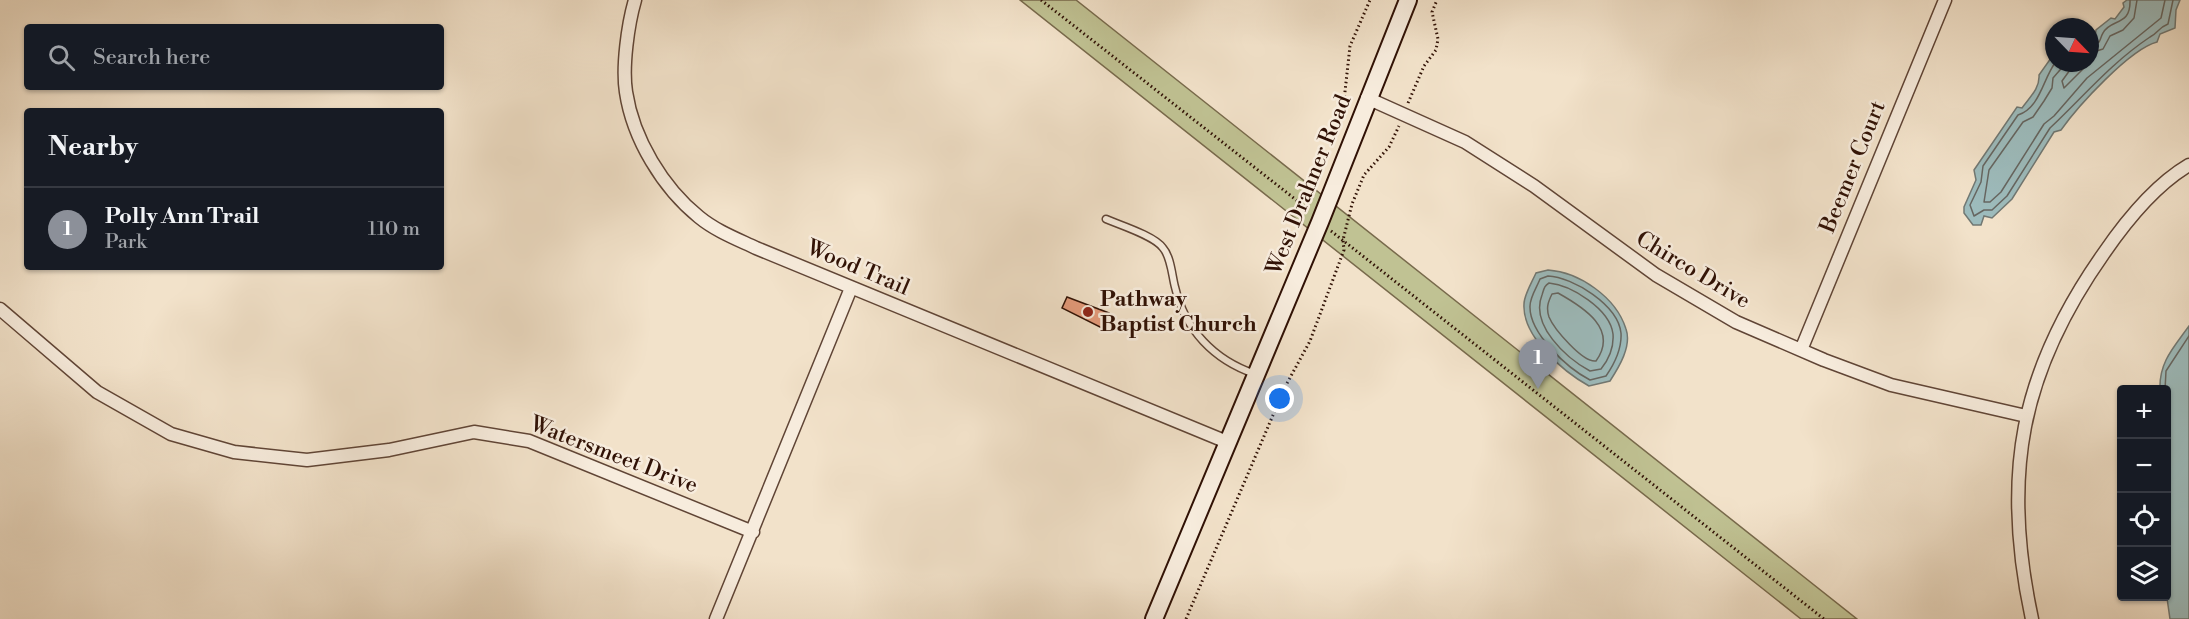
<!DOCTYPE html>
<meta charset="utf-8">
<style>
body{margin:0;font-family:"Libre Bodoni",serif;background:#20242c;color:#f1f3f6}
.controls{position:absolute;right:18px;bottom:18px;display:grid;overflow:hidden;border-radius:6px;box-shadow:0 2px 4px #0004}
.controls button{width:54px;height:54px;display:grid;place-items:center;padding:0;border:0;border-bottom:2px solid #363941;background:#171b24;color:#f1f3f6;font:30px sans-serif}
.compass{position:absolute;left:2045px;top:18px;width:54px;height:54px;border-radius:50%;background:#171b24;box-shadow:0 2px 4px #0004;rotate:115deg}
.you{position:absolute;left:1280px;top:399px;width:21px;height:21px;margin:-15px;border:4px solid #fff;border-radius:50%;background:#1a73e8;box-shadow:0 0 0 9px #1a73e833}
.badge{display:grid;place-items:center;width:39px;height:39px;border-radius:50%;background:#8c9099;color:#fff;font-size:20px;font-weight:700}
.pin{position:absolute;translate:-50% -50px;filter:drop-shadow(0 2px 3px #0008)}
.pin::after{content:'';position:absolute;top:32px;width:21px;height:18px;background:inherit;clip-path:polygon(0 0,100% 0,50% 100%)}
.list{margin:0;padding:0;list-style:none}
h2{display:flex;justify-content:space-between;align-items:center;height:78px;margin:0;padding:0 24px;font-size:26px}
h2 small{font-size:20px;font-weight:400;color:#9ea1a6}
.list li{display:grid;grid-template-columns:39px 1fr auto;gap:18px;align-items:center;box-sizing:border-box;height:84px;padding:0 24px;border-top:2px solid #363941}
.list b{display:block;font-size:22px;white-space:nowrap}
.list p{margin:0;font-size:20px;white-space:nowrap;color:#9ea1a6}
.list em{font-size:20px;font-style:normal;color:#9ea1a6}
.icon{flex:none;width:33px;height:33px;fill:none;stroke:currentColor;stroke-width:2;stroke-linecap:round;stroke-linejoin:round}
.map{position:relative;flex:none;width:2189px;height:619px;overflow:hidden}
.search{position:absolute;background:#171b24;box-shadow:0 2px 4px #0004;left:24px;top:24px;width:420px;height:66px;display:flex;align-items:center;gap:15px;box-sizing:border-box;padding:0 21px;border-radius:6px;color:#9ea1a6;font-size:22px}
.panel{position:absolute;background:#171b24;box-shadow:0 2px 4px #0004;left:24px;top:108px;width:420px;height:162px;border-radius:6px}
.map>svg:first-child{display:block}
</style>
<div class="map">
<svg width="2189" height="619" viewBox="0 0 2189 619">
<rect width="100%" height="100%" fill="#f2e2ca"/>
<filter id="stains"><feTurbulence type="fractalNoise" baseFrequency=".00333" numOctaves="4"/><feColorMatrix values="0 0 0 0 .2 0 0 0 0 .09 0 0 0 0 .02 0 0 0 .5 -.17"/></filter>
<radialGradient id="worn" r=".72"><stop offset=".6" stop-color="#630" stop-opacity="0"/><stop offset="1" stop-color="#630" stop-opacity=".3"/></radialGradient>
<path fill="#c0c293" stroke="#786a4c" stroke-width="1.5" d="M1020,0H1076L1857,619H1801Z"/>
<path fill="#9dbcbd" stroke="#717873" stroke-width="1.5" d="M2127,0H2180L2176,10L2175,28L2160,34L2157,42C2130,49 2078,106 2061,130L2054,132L2012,199L1992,218L1984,216L1981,225H1973L1964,213V207L1976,180L1974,170L2017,107L2022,108C2030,97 2040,88 2039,75L2051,58L2054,56V63H2090V40L2095,38L2096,30L2111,18L2115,19L2124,7L2123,3Z
M1548,270C1579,272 1616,297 1626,329C1632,346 1619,367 1610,381L1589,386C1564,372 1522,337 1524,304C1524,295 1532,282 1536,273Z
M2189,326V619H2170L2166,591V462C2170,454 2166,403 2166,390L2160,389C2159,362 2174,347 2189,326Z"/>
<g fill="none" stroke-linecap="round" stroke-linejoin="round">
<path stroke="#666661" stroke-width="1.5" d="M2090,45L2099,42C2101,39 2101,36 2103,33C2111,18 2131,27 2130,0
M2090,53L2103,49L2110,36L2123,30L2134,18L2137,0
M2055,63C2043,79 2040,108 2018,115L1983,166L1981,182L1970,205L1974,216L1984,210H1992L2007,196L2050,128C2083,97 2111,63 2150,37C2158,33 2158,28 2168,24L2173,0
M2066,63L2053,78L2052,88L2044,101L2033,117L2023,122L1989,170L1984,202H1990L2001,192L2044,124L2054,116L2087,78L2161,18L2165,0
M2075,63L2062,81L2064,88L2089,63
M1548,276C1573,277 1618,305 1621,333C1622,349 1615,363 1606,376L1590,380C1567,368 1529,333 1530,306C1530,297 1537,287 1540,279Z
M1549,283C1571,285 1610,309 1613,334C1614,347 1609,359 1601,369L1590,371C1566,358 1530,325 1542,295C1544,289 1544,286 1549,283Z
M1558,293C1583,307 1619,329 1596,361C1583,363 1554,329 1549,317C1546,308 1548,302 1552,294Z
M2165,390L2166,371L2189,336"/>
</g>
<path fill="#e79c7c" stroke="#301105" stroke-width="1.5" d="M1067,297L1109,313L1102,328L1062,308Z"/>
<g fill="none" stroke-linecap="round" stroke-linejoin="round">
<g stroke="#604536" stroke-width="9">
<path id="lane" d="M1106,219C1120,225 1155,236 1163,248C1171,257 1172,276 1175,287C1185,330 1214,360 1255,374"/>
</g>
<g stroke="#604536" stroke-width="15">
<path id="street" d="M635,0C628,24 622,67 626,92C633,139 663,188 699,217C716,231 737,239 756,248L1227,442
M1367,98L1465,142L1534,186L1656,275L1736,322L1824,360L1891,385L2026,416
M0,309L97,392L171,434L234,452L307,460L389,450L474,432L529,441L753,532
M1801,350L1945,0
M716,619L851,288
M2032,619C2001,476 2020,372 2104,253C2126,221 2155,185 2189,165"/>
</g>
<g stroke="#301105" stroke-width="20">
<path id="secondary" d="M1154,619L1320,222L1408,0"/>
</g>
<path stroke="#301105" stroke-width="3" stroke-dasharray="1.5 3" stroke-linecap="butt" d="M1041,0L1309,210
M1408,103L1424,66L1436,50L1438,39L1432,12L1437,0
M1342,119L1350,46L1370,0
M1331,231L1824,619
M1186,619L1285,387L1310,341L1344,250L1343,240L1352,204L1364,175L1389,147L1399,126"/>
<use href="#lane" stroke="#f7ecdd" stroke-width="6"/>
<use href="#street" stroke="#f7ecdd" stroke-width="12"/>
<use href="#secondary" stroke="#f7ecdd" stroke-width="16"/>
</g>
<circle fill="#8f2418" stroke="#f7ecdd" stroke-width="2" cx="1088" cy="312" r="6"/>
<g text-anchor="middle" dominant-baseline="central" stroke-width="5" stroke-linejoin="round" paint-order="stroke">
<g font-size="22" fill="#301105" stroke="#f7ecdd">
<text transform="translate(1853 167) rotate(-68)">Beemer Court</text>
<text transform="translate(1309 185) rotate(-68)">West Drahner Road</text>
<text transform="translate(858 268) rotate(23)">Wood Trail</text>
<text transform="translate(1693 270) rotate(31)">Chirco Drive</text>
<text transform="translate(614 455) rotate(21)">Watersmeet Drive</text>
</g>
<g font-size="22" font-weight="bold" fill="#301105" stroke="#f7ecdd" text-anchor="start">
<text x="1100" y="299">Pathway<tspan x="1100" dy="25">Baptist Church</tspan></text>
</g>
</g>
<rect width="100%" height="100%" filter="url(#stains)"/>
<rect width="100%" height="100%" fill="url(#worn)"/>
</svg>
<div class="controls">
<button>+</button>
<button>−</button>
<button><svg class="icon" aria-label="locate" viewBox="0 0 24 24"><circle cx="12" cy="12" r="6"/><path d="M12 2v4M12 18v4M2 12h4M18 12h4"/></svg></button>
<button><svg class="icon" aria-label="layers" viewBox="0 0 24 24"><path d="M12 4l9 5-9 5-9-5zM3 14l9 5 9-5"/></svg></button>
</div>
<svg class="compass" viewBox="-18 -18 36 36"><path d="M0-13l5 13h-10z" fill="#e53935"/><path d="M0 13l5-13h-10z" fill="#9ea1a6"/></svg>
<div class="you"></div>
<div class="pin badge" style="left:1538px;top:389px">1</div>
<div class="search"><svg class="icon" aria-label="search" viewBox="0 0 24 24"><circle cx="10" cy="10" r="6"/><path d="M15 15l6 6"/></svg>Search here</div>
<section class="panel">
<h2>Nearby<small></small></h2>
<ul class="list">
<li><span class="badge">1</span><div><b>Polly Ann Trail</b><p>Park</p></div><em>110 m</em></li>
</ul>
</section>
</div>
